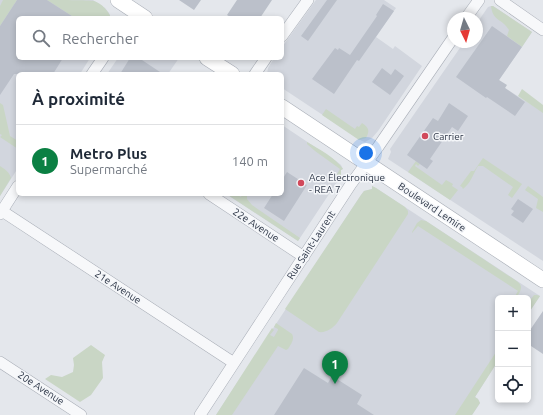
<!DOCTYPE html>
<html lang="fr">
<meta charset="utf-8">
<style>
body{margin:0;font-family:Ubuntu,sans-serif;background:#f2f2f3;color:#1f2937}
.controls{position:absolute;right:12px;bottom:12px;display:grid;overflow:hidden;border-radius:6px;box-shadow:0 2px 6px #0003}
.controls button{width:36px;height:36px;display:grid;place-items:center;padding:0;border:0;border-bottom:1px solid #e0e1e3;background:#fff;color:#1f2937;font:20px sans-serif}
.compass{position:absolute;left:447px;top:12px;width:36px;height:36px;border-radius:50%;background:#fff;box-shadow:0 2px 6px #0003;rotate:175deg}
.you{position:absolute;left:366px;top:153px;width:14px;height:14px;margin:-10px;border:3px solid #fff;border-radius:50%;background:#1a73e8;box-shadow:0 0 0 6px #1a73e833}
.badge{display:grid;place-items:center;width:26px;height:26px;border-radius:50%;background:#0b8043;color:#fff;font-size:13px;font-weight:700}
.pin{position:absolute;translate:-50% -33px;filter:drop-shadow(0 1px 2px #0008)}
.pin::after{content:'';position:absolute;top:21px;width:14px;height:12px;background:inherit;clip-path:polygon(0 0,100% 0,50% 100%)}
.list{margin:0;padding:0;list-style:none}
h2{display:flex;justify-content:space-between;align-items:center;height:52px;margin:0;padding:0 16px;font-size:17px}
h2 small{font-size:13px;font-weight:400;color:#747a83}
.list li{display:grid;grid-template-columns:26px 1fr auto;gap:12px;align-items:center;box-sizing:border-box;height:72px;padding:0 16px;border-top:1px solid #e0e1e3}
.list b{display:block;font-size:15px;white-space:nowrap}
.list p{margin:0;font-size:13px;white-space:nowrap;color:#747a83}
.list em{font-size:13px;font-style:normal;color:#747a83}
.icon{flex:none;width:22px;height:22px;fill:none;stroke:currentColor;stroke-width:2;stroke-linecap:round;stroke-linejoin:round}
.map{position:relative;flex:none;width:543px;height:415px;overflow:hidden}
.search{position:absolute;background:#fff;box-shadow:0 2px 6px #0003;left:16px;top:16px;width:268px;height:44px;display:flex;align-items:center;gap:10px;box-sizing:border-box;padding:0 14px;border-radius:6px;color:#747a83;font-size:15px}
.panel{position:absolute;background:#fff;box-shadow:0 2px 6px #0003;left:16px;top:72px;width:268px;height:124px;border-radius:6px}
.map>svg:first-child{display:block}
</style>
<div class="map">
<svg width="543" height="415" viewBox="0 0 543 415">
<rect width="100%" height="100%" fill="#e4e7ec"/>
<path fill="#d2d6de" d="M0,0H93L105,8L109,13L111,18H18V58H90L80,74H18V168L0,196Z
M316,0H384L396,8L376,37L393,49L395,46L422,66L378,131L372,138L365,142L362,141L282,88V74H267L268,68L274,58H282V47Z
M491,6H493L532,32L499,80L505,88L543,112V261L388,159L391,152L390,149L464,42H477V23L488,7Z
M118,58H179L168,74H107Z
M282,125L336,161L341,165L343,169L341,170V176L298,241L226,194H282Z
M372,186L376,188L540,296L528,314V298H498V361L475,397L478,399L480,403L472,415H216L361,195L364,191L372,189Z"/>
<path fill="#c9d6c5" d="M3,0H17L0,26V6Z
M47,0C56,0 89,0 94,1C102,4 108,10 111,18H97L93,16L92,18H75Z
M491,6H493L532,32L522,47L507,36L509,30C502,18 493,22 491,6Z
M522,89L543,105V113L518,96Z
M0,103L3,105L10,136L18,141V149L0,137L2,135L0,134Z
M326,109L355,129L357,126L359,127L362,123C369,128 370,130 366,138L359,140L322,115Z
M307,142C319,149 336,158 343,169L341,170V176L339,178L336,176L340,169L315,151L307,144Z
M483,158L522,184L512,198L508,195L513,187L483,166H478C473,174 471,183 463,189L462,187L460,186L471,171H474Z
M416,161L420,164L418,166L416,164L415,166L442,185L446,180L453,184L452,186L458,190L450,200L408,172Z
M0,166C5,169 10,173 11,178L0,196Z
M372,186L376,188L405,207L408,211V214L337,323C333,328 326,333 319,332L285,309L361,195L364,191L372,189Z
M528,186L543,197V212L536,208L538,199L525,190Z
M229,194H236L241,197L242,194H247V199L252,205L300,238L298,241L228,195Z
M421,220L426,221L518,282C524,287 520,292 516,298H514L518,291L418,226L412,233V232L417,223Z
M534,295H537L540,296L528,314V303Z
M276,323L292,334C295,339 291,344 288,349L286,350L278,346L232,415H216L272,328L274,330L270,335L274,337L278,330V329L274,327Z
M91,345L105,355L102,362L103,378L91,395L80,402L45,379L51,375L62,377L73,372L74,365L73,358Z
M498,349V361L475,397L478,399L480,403L472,415H455Z"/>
<path fill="#bbc0ca" d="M17,0H47L75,18H18V58H63L53,74H14L0,95V26Z
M179,0H201L194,10Z
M237,0H272L260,18H232L227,15Z
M327,0H337L308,41L301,36Z
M383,4L394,11L359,61L357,60L334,94L312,79L335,48L338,50L339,48L350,55L377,16L376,15Z
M492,26L522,47L499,80L507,85L505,88L525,102L515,116L487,97L486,98L456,77Z
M130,58H139L163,74H120Z
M382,68L391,75L395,69L404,76L390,95L372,82Z
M449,103L468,116L458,131L452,127L430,159L433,161L427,169L407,155L433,118L438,121Z
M287,172L307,185L284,221L264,208L273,194H282V180Z
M518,199L533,209L523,223L511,215L514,211L511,209Z
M543,311V354L528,344V333Z
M304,368L328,383L332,376L362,395L357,404L374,415H274Z"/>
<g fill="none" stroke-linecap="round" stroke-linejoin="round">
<g stroke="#a9aeb7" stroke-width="12">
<path id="minor" d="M500,0L543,30
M466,18L479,0
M282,36L308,0
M92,74L103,58
M255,74L266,58
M209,194L304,257
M2,211L234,363
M0,214L18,186
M0,362L81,415
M200,415L351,184L378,147L453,38"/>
</g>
<g stroke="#a9aeb7" stroke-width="16">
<path id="secondary" d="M118,0L145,18
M207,58L232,74
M282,107L543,280"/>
</g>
<use href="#minor" stroke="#f7f8fa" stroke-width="11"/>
<use href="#secondary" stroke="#fff" stroke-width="15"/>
</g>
<g fill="#d1495b" stroke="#f4f6f9" stroke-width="1.5">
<circle cx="425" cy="136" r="4"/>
<circle cx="301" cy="183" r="4"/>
</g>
<g text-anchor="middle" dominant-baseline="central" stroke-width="3" stroke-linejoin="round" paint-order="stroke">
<g font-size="10" fill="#2b3445" stroke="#f4f6f9" text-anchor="start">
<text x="433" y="136">Carrier</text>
<text x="309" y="177">Ace Électronique<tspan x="309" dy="12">- REA 7</tspan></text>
</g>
<g font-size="10" fill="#2b3445" stroke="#f4f6f9">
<text transform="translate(432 207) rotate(34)">Boulevard Lemire</text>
<text transform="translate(256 225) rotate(33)">22e Avenue</text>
<text transform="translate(311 245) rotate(-57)">Rue Saint-Laurent</text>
<text transform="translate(118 287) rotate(33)">21e Avenue</text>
<text transform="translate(41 388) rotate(33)">20e Avenue</text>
</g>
</g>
</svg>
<div class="controls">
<button>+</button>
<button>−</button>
<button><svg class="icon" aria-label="locate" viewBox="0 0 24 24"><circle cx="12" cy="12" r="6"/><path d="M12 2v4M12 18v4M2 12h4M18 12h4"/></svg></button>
</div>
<svg class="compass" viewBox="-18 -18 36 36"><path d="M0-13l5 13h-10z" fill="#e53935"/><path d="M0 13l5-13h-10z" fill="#747a83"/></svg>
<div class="you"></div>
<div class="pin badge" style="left:335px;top:384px">1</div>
<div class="search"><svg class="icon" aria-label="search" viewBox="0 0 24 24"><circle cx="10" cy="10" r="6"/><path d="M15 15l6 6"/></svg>Rechercher</div>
<section class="panel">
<h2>À proximité<small></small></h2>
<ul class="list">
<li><span class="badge">1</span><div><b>Metro Plus</b><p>Supermarché</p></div><em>140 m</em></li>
</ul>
</section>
</div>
